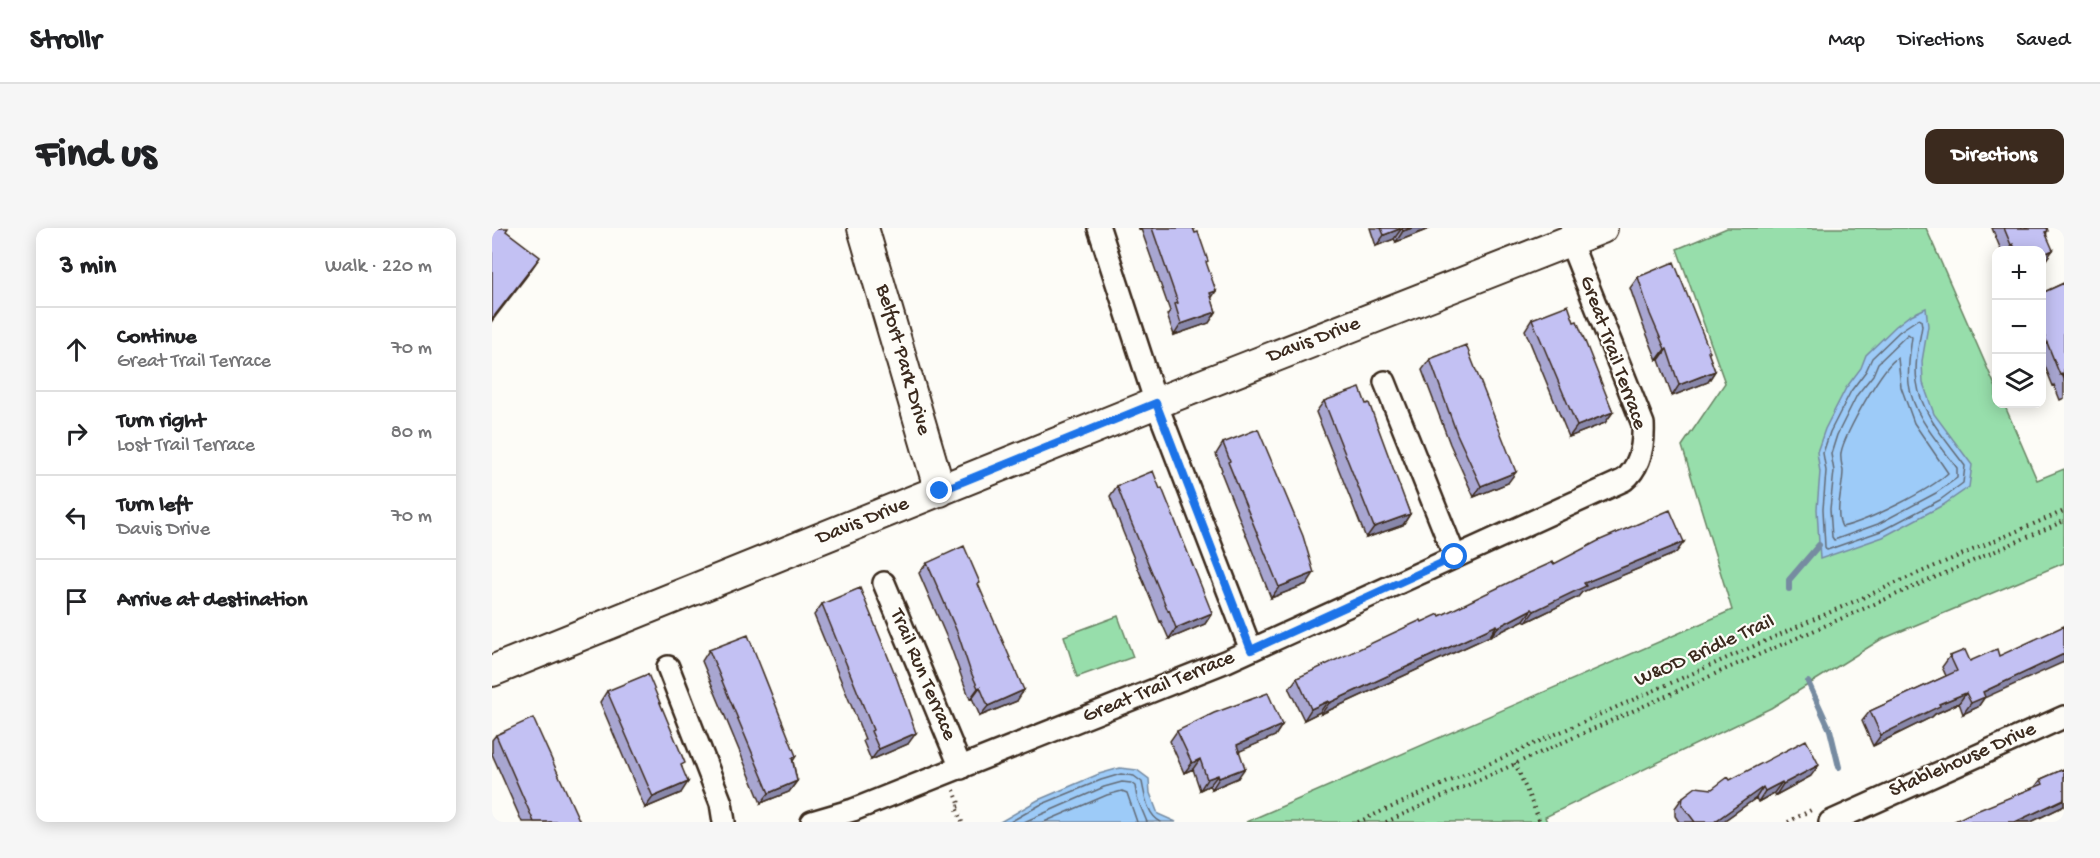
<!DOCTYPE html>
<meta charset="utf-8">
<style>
body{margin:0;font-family:"Gochi Hand",sans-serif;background:#f6f6f6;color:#202124}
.controls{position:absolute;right:18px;top:18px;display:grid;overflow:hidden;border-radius:12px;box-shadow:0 3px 15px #0003}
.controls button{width:54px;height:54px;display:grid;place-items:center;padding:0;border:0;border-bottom:2px solid #e0e0e0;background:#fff;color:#202124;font:30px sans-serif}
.stop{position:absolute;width:18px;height:18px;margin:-14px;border:4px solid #1a73e8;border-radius:50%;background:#fff}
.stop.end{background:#1a73e8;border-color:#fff;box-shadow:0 2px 6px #0008}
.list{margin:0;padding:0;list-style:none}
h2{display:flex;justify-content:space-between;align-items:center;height:78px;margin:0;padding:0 24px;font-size:26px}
h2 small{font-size:20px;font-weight:400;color:#757577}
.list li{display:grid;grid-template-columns:39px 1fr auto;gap:18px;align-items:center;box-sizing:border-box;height:84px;padding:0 24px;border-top:2px solid #e0e0e0}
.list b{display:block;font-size:22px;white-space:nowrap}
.list p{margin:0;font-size:20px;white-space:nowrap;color:#757577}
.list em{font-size:20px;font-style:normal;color:#757577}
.icon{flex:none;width:33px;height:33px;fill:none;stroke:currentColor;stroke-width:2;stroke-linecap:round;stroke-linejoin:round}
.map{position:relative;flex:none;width:1572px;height:594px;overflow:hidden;border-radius:12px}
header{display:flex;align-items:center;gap:36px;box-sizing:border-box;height:84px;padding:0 30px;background:#fff;border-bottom:2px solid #e0e0e0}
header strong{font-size:28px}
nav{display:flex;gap:33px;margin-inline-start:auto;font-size:21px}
.intro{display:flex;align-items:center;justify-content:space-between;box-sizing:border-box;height:144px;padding:0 36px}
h1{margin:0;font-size:42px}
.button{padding:15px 27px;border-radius:12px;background:#3b2a1e;color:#fff;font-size:21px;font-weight:700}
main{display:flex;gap:36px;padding:0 36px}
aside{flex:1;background:#fff;border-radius:12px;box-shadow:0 3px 15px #0003}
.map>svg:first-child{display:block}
</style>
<header>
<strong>Strollr</strong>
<nav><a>Map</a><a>Directions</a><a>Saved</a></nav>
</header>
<div class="intro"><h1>Find us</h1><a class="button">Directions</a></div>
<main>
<aside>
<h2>3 min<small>Walk · 220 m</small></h2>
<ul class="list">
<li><svg class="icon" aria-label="ahead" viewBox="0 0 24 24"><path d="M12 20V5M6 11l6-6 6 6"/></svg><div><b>Continue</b><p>Great Trail Terrace</p></div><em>70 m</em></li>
<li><svg class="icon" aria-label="right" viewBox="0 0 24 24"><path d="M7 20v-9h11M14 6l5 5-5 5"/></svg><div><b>Turn right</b><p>Lost Trail Terrace</p></div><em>80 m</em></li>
<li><svg class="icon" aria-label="left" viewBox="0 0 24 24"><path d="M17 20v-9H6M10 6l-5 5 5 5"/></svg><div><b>Turn left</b><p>Davis Drive</p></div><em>70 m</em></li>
<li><svg class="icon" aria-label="arrive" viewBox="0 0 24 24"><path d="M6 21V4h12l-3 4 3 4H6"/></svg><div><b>Arrive at destination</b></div></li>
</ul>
</aside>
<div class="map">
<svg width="1572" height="594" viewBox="0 0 1572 594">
<rect width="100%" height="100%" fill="#fdfcf7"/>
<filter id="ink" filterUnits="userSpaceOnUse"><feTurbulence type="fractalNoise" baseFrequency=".0167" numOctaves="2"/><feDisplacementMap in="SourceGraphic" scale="12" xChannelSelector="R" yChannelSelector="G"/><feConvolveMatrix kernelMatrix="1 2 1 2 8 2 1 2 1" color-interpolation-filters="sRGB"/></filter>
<g filter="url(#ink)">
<path fill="#97deab" stroke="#698464" stroke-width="1.5" d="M1235,0H1434L1504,160V176H1512L1545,252L1572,241V335L1388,412L1279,480L1053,589L1055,594H754L1240,382L1190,218L1233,155L1185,21Z
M626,388L641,429L585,449L572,408Z"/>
<path fill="#9dcbf8" stroke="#768ba1" stroke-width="1.5" d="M1434,80L1436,98L1430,133L1431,155L1442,186L1480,237L1477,259L1451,277L1391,309L1328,331L1325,281L1328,244L1325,224L1333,201L1354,160L1369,140L1374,127L1404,98L1417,88Z
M628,540L645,542L657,551L658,565L666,586L684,594H508L546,572L607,546Z"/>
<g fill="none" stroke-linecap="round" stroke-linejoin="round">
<path stroke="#626a75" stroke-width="1.5" d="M1426,91L1429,92L1430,98C1427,117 1422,135 1425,154C1429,186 1455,213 1473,238L1471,255L1448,272L1389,303L1335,322L1333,319L1331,281L1334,243L1331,225L1338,204L1359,163L1374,143L1380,130L1408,103Z
M1416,106L1420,109C1418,125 1415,140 1417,156C1421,188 1447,215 1465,240V250L1444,265L1386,296L1342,312L1340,309L1338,281L1342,243L1339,226L1345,207L1365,167L1381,147L1386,135Z
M1406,130L1409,159L1422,195L1456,245C1437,263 1376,293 1350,299C1342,284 1351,260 1351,243C1350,237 1348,231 1349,225C1351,208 1393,134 1406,130Z
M518,594L548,577L609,552L629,546L642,548L650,554C653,568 655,587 669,594
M532,594L612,559L630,554L639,555L643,558L645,570L655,594
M552,594L615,567L630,563L635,565L645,594"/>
<path stroke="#768ba1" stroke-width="6" d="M1297,361V352L1327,317
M1316,454L1338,502L1347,539"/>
<g stroke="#3b2a1e" stroke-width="26">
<path id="street" d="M607,0L664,175L759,422
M893,154L963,329
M392,355L469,540
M176,439L229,575L232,594
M320,594L361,582L735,433L1132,252C1149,238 1152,217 1151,196L1078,13
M1338,594L1572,489"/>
</g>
<g stroke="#3b2a1e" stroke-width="34">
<path id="secondary" d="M371,0L448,263
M0,443L664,175L1110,0"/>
</g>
<path stroke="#3b2a1e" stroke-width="4" stroke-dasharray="1.5 4.5" stroke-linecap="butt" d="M1023,535L1048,594
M462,562L468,578L464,579L470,594
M866,594L1415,350L1572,283
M894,594L1234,441L1572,293
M1296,594L1321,581"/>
<use href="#street" stroke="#fdfcf7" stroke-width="21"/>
<use href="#secondary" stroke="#fdfcf7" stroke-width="30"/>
</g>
<path fill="#a8a6d1" stroke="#3b2a1e" stroke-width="1.5" d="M646,0H701L714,35L719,70L724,84L717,95L682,107L675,87L678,83L649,1L647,2Z
M878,0H939L904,14L902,11L884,18Z
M1500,0H1555L1553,33L1550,35V22H1509Z
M1146,49L1216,126L1223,143L1216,154L1180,168L1167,132H1165L1151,97L1138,60Z
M1572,55V171V170L1568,172L1562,157L1561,158L1550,131V65Z
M1040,91L1082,94L1121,184L1113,195L1077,209L1033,102Z
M938,131L1016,255L982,269L958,216L930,142Z
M832,173L874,176L918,286L911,297L874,310L824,184Z
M731,215L815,356L779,370L729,244L730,242L724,226Z
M625,258L720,385L713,396L677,411L669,393L668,394L631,304L618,268Z
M1184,325L1090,364L1086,369L1034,394L1032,392L998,409V408L829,486L828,484L812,492L797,461L805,450L930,394L948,388L1062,336Z
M435,335L486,358L525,473L488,488L480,470L478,471L471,453L458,417L427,345Z
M330,376L416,516L379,532L371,513L373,511L322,387Z
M217,422L304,528L301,533L305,553L297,564L269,575L210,433Z
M1458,428L1492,470L1486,479L1471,486L1467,475L1443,486L1440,489L1381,518L1370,493L1378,483L1454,448L1450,439Z
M115,463L190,539L189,565L153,580L108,474Z
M790,497L783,508L747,523L746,550L720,561L718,557L708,562L701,541L692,545L678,513L685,503Z
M4,507L88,594H30L0,526V512Z
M1572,541V578L1539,594H1461L1543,559L1549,551Z
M1319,548L1284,567L1282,565L1266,574L1264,570L1230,594H1187L1183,588V580L1191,569L1220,561L1238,552Z"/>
<path fill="#8887aa" stroke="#3b2a1e" stroke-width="1.5" d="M910,0L902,11L884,18L892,7Z
M920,0H939L904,14L911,3Z
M1561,22L1553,33L1550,35V27Z
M48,29L34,49L0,93V91Z
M724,63L717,74L718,65Z
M724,84L717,95L682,107L689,96Z
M1173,121H1175L1167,132H1165Z
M1223,143L1216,154L1180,168L1187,157Z
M1121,184L1113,195L1077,209L1085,198Z
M1024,244L1016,255L982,269L989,258Z
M918,286L911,297L874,310L882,299Z
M1192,314L1184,325L1090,364L1086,369L1034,394L1042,383L1092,355Z
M822,345L815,356L779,370L787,359Z
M1040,381L1032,392L998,409L1006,399Z
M720,385L713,396L677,411L684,400Z
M1005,397L998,408L829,486L837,475Z
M1572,426V434L1492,470L1486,479L1471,486L1479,475L1491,464Z
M488,459L480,470L478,471L486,460Z
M532,462L525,473L488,488L496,478Z
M1474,465L1467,475L1443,486L1440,489L1381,518L1389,507L1447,476Z
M836,473L828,484L812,492L819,481Z
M790,497L783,508L737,528L745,517Z
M424,505L416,516L379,532L387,521Z
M708,531L701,541L692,545L700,535Z
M1327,537L1319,548L1284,567L1291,556Z
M753,540L746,550L720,561L727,550Z
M726,547L718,557L708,562L715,551Z
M305,553L297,564L269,575L277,565Z
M196,554L189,565L153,580L161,569Z
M1290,554L1282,565L1266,574L1273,563Z
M1271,559L1264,570L1230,594H1222Z
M1572,571V578L1539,594H1523Z"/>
<path fill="#c3c1f3" stroke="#3b2a1e" stroke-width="1.5" d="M0,0H16L14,3L48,29L0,91Z
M660,0H701L703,5L706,4L716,33L714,34L724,63L718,65L724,84L689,96L683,76L686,75Z
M889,0H910L892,7Z
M910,0H920L911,3Z
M1512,0H1555L1556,3L1553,4L1561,22L1550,27V22H1524L1521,16L1519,17Z
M1182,34L1218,124H1216L1223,143L1187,157L1175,121H1173L1158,86L1146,49Z
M1572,55V151L1570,146L1568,147L1550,102V65Z
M1076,77L1082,94L1085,93L1121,184L1085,198L1040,91Z
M974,117L1024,244L989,258L965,206L938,131Z
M868,160L874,176L877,175L918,286L882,299L832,173Z
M766,201L811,308L822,345L787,359L736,234L738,233L731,215Z
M661,243L668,261L670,260L720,385L684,400L677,382L676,383L639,294L625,258Z
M1178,282L1192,314L1092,355L1094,358L1042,383L1040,381L1006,399L1005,397L837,475L836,473L819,481L805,450L929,392L930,394L947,386L948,388L1026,350L1061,334L1062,336L1106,313Z
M472,318L488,355L486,356L532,462L496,478L488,459L486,460L478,442L466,406L435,335Z
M368,360L405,451L424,505L387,521L379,503L381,502L330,376Z
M1572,398V426L1491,464L1493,469L1479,475L1474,465L1447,476L1448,478L1389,507L1378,483L1465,443L1458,428L1473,422L1478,433L1505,421L1507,428Z
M256,407L304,528L300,530L305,553L277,565L217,422Z
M156,446L193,535L189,537L196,554L161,569L115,463Z
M776,465L790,497L745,517L753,540L727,550L726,547L715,551L708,531L700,535L685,503L722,485Z
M41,490L88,594H42L4,507Z
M1314,512L1327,537L1291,556L1290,554L1273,563L1271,559L1222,594H1203L1190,577L1191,569L1204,559L1220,561L1236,549L1238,552Z
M1572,541V571L1523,594H1461L1477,586L1551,556L1549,551Z"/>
</g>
<g fill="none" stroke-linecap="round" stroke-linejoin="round" filter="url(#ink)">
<path stroke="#1a73e8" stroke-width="8" d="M448,263L664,175L759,422L963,329"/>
</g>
<g text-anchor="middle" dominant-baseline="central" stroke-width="4.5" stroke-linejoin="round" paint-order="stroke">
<g font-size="21" fill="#3b2a1e" stroke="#fdfcf7">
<text transform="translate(822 113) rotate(-21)">Davis Drive</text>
<text transform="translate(1120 125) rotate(70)">Great Trail Terrace</text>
<text transform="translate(410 132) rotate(74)">Belfort Park Drive</text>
<text transform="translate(371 294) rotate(-22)">Davis Drive</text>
<text transform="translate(1213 424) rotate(-24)">W&amp;OD Bridle Trail</text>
<text transform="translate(430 447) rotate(67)">Trail Run Terrace</text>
<text transform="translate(667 460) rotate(-22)">Great Trail Terrace</text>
<text transform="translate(1471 533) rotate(-24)">Stablehouse Drive</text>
</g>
</g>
</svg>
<div class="controls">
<button>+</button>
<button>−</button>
<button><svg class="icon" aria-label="layers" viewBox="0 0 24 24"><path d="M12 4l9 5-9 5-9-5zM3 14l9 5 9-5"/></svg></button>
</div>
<div class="stop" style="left:963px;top:329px"></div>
<div class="stop end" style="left:448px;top:263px"></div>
</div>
</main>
